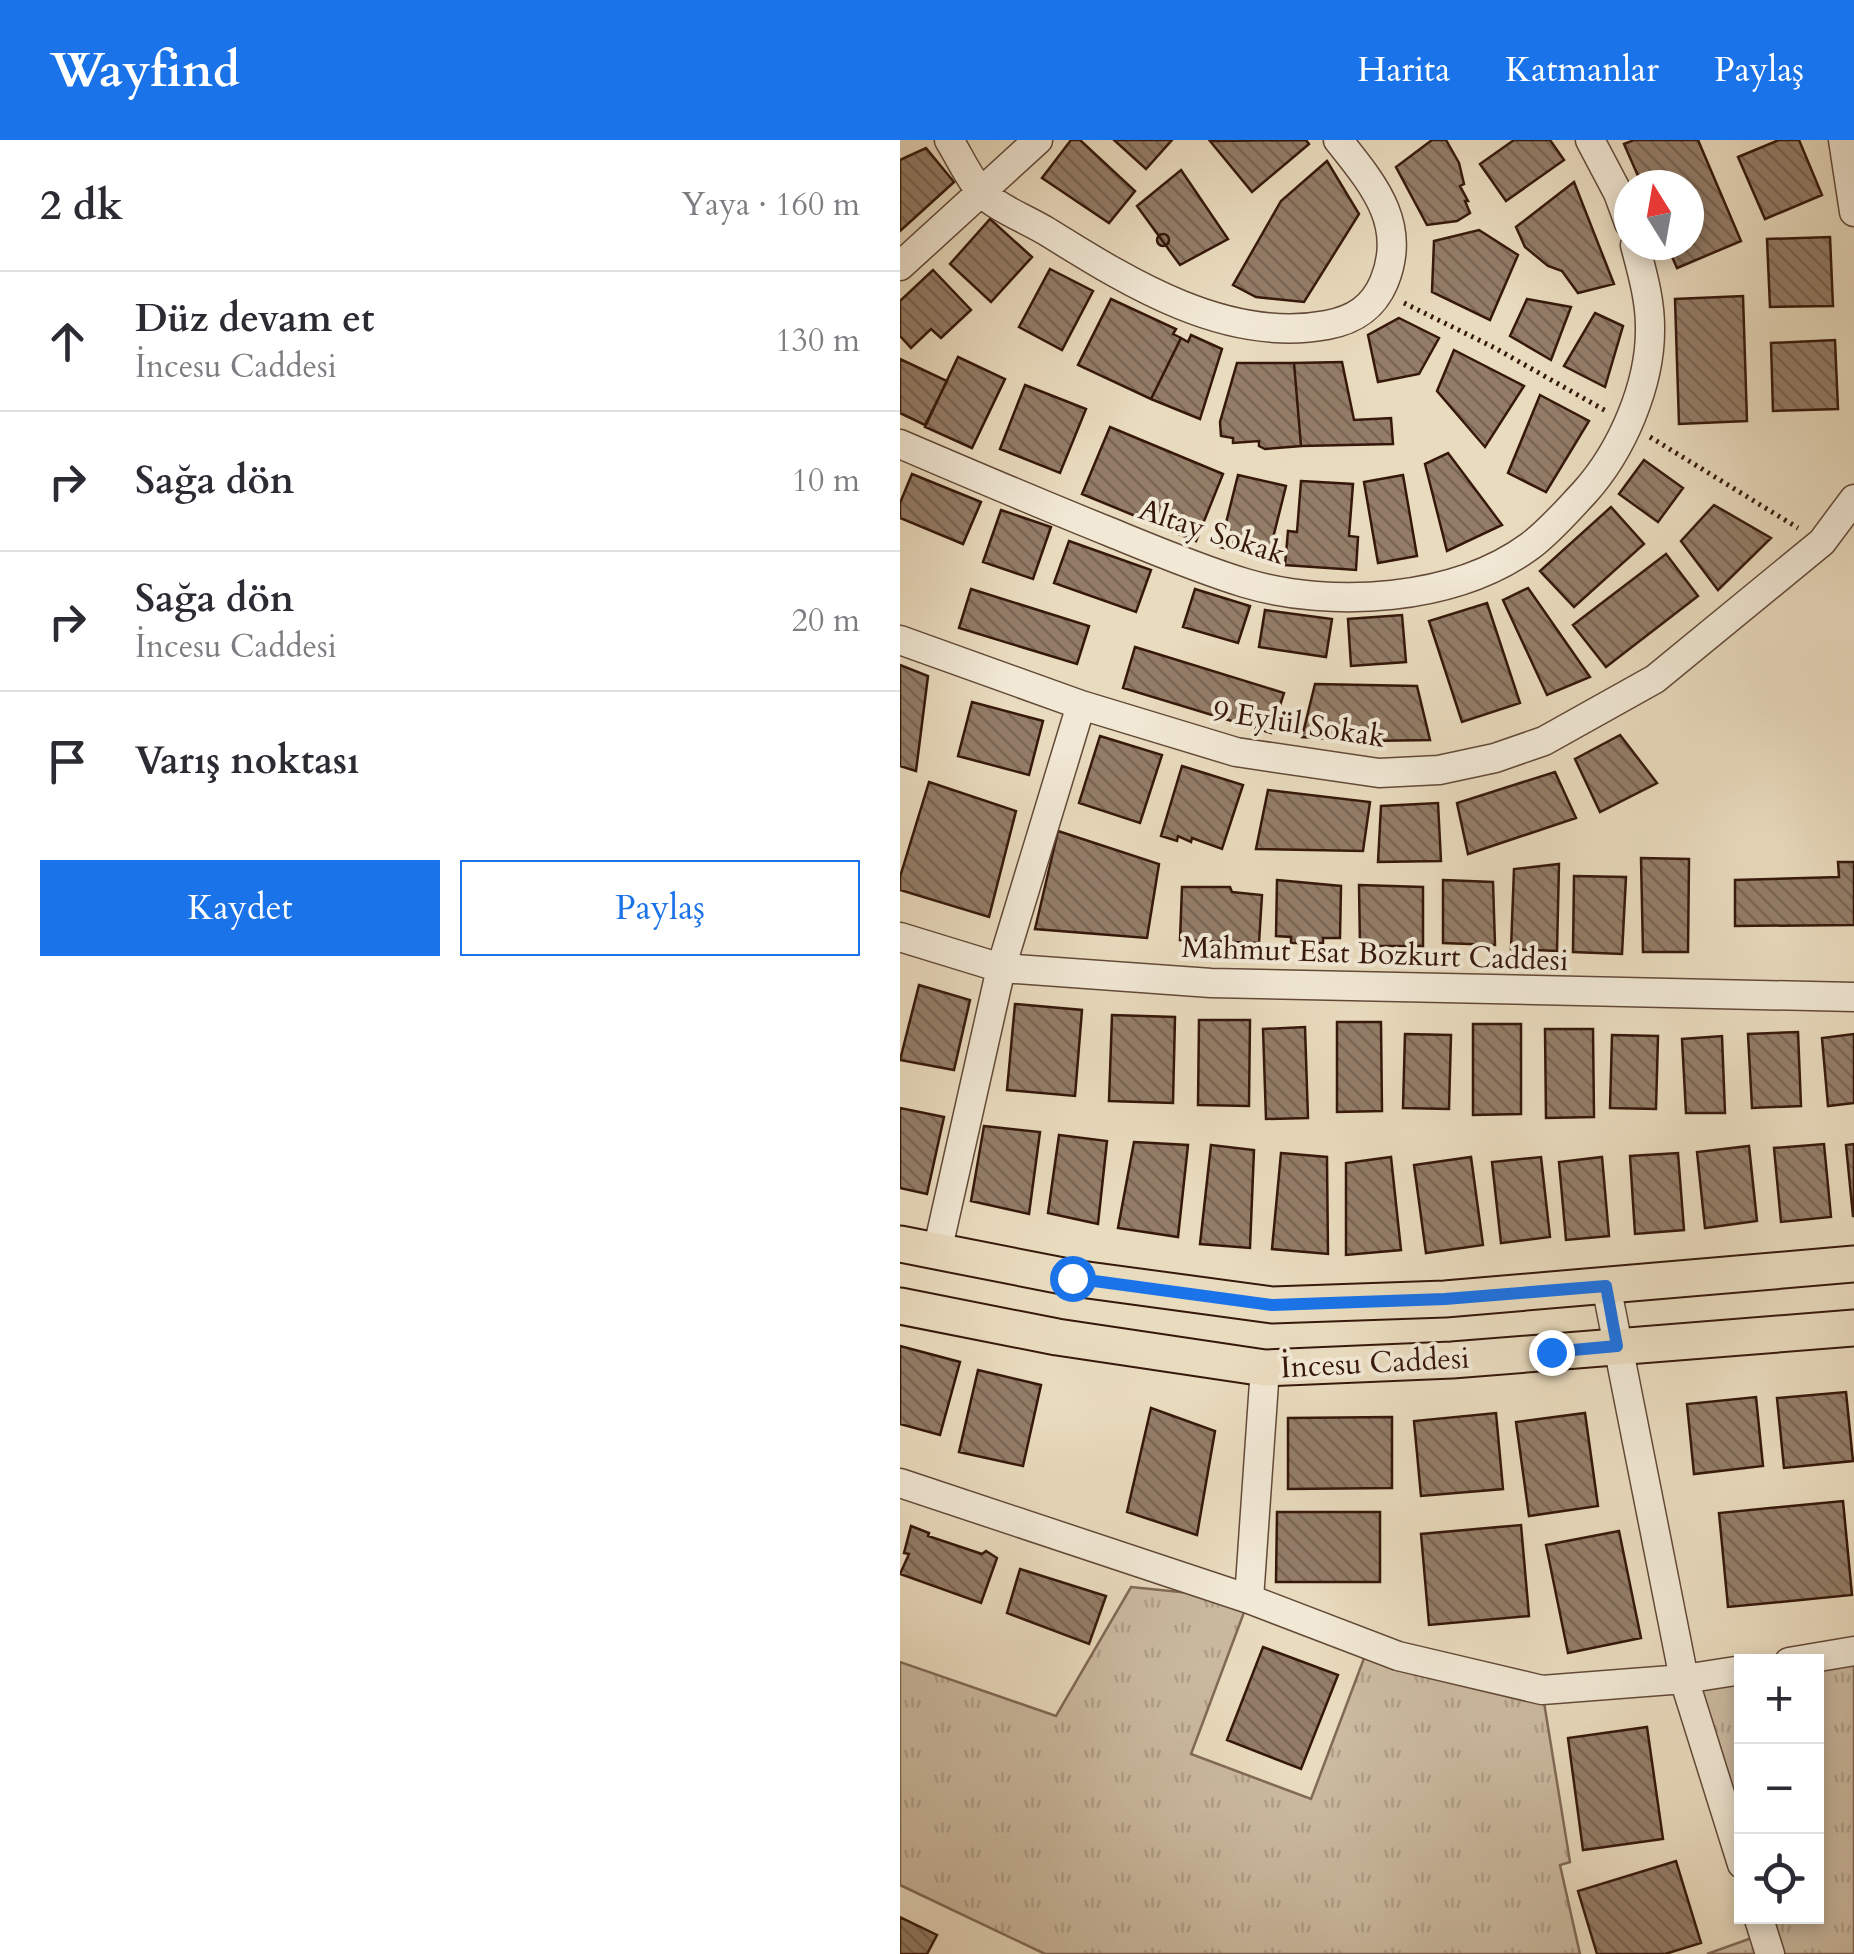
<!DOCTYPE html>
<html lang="tr">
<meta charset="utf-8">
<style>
body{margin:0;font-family:Cardo,serif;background:#f2f2f3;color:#2b2b33}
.controls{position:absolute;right:30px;bottom:30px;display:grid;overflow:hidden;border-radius:0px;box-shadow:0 5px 15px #0003}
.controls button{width:90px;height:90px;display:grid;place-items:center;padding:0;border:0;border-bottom:2px solid #e1e1e2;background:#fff;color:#2b2b33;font:50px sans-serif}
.compass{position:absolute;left:714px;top:30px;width:90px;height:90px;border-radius:50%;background:#fff;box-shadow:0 5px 15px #0003;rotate:349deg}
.stop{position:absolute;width:30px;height:30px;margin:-22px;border:8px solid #1a73e8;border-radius:50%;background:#fff}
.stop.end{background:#1a73e8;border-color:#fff;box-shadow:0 2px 10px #0008}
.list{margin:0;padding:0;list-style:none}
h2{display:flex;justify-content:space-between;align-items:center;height:130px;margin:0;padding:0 40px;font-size:42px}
h2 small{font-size:32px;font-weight:400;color:#7c7c81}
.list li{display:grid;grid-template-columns:65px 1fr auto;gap:30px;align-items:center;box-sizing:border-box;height:140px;padding:0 40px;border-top:2px solid #e1e1e2}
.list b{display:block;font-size:38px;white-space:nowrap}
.list p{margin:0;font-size:32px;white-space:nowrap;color:#7c7c81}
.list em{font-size:32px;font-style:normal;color:#7c7c81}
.actions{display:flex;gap:20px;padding:30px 40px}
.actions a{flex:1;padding:22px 0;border:2px solid #1a73e8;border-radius:0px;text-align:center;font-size:35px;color:#1a73e8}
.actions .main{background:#1a73e8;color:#fff}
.icon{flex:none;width:55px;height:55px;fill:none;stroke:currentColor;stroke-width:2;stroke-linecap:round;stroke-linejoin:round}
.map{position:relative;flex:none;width:954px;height:1814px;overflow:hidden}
header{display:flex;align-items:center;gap:60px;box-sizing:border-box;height:140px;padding:0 50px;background:#1a73e8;color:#fff}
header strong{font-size:48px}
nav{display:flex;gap:55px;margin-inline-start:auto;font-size:35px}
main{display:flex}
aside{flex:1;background:#fff}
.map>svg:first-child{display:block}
</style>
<header>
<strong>Wayfind</strong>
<nav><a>Harita</a><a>Katmanlar</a><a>Paylaş</a></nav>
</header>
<main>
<aside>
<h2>2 dk<small>Yaya · 160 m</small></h2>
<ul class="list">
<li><svg class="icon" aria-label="ahead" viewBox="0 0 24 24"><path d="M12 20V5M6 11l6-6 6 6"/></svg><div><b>Düz devam et</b><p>İncesu Caddesi</p></div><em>130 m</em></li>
<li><svg class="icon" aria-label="right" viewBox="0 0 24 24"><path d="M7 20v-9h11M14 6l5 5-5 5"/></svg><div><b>Sağa dön</b></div><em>10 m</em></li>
<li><svg class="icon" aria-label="right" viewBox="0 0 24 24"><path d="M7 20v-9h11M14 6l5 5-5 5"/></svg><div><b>Sağa dön</b><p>İncesu Caddesi</p></div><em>20 m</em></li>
<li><svg class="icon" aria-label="arrive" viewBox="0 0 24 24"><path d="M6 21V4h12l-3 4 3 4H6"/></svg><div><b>Varış noktası</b></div></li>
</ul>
<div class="actions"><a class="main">Kaydet</a><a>Paylaş</a></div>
</aside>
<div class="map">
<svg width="954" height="1814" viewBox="0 0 954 1814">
<defs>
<pattern id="grass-tufts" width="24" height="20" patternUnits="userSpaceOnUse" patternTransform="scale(2.5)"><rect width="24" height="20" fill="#cbbaa0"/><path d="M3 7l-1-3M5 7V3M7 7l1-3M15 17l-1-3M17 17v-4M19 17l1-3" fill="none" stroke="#af9f88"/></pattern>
<pattern id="building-back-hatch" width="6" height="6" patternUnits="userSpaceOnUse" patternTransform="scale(2.5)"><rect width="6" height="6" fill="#937d68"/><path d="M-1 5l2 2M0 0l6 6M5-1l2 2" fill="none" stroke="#796554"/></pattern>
</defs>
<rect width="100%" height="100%" fill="#e9dbbe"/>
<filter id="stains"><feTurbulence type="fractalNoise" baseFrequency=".002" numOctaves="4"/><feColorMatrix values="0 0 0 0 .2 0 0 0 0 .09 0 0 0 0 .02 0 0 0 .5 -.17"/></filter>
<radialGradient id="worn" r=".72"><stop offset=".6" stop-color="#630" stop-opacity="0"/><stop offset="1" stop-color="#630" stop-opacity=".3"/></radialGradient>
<path fill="url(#grass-tufts)" stroke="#806956" stroke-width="2.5" d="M231,1447L349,1459L291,1614L411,1659L469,1505L642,1550L670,1722L660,1725L680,1814H145L0,1745V1522L156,1576Z
M954,1511V1814H807L863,1794L858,1777L916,1776V1522Z
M841,1530V1724L784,1540Z"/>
<path fill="url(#building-back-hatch)" stroke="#36180b" stroke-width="2.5" d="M171,0H180L235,51L209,83L142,38Z
M214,0H272L246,29Z
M406,0L409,4L352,52L310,1Z
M532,0H546L559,23L564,44L560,46L568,61H565L570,73L557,81L527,85L496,27Z
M614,0H650L664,20L606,61L580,24Z
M734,0H798L841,101L777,128L767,105H789V45H742L724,4Z
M879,0H899L922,55L865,79L838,17Z
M26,8L54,42L0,91V20Z
M427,21L459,74L404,162L356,157L333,145L381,61Z
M281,30L328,99L280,125L237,66Z
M674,42L714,144L678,153L662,131L648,126L625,107L616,87Z
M90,79L132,117L91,162L50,124Z
M579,90L618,115L590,180L532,152L534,101Z
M257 100a6 6 0 1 1 12 0a6 6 0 1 1-12 0Z
M930,97L933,166L870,167L867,99Z
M150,129L193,151L162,210L119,187Z
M33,130L71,170L41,198L31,189L11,208L0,196V161Z
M843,156L847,281L779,284L775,159Z
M211,159L276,189L273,194L281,198L251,259L178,225Z
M627,159L671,167L651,220L610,196Z
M695,173L723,186L705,247L664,226Z
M499,178L539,198L519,234L478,242L468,195Z
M291,195L322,209L300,279L251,259L281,198L288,202Z
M935,200L938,269L873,271L871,203Z
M554,210L624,246L585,307L537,251Z
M58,217L105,239L72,308L25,287Z
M0,219L47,241L25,285L0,273Z
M442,222L454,280L491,278L493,304L401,306L394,223Z
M337,223H394L401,306L365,309L359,306V301L333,303V298L321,296L320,282Z
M125,245L186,269L160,333L100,309Z
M640,255L689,281L646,352L608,333Z
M210,287L323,334L296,401L182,354Z
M548,313L602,385L547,411L525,324Z
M744,320L783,348L758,382L719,354Z
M12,334L81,362L63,404L0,378V363Z
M338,335L386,346L368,418L320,407Z
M503,335L517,416L478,423L464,342Z
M401,341L453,344L449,396L458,397L456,430L385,425L388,391L397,392Z
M814,365L871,398L818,450L781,401Z
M711,367L744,404L674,467L640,431Z
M101,370L151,387L133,439L83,422Z
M169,401L251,430L236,472L154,443Z
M766,414L798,456L706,527L673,485Z
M628,448L690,537L647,555L603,460Z
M71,449L189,486L177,524L59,488Z
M295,449L350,466L338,503L283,487Z
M587,463L620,563L562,582L529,481Z
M365,470L432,479L426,517L359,507Z
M502,475L506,522L451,526L448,479Z
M235,507L384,553L371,593L223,548Z
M0,525L28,536L16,631L0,626Z
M415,544L517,546L530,600L466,601L402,597Z
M72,562L143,581L129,635L58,616Z
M720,595L757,643L700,672L675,619Z
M200,596L262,615L240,683L179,663Z
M282,626L343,645L322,709L292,698L291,702L278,696L277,701L261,696Z
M655,632L676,678L568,714L557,663Z
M29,642L116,671L89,777L0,750V737Z
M368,650L470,662L463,711L356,709Z
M538,663L541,721L478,722L481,666Z
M158,691L259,724L247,798L135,789Z
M741,718L789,719L788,812H743Z
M938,722H954V785L835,786V740L939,737Z
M659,724L657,811L611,809L614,729Z
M674,736L726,737L722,814L673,812Z
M377,740L441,746L440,798H423V803H391V797L376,796Z
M543,740L593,742L595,805L543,803Z
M459,745L523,747V806H460Z
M282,747H330L332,752L362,755L359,803L280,800Z
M19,845L70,860L54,930L0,920Z
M115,864L182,870L175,956L107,950Z
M212,875L275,877L273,963L209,961Z
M299,880H350L349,966L298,965Z
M437,882H481L482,971L437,972Z
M573,884H621V974L573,975Z
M405,887L408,978L366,979L363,889Z
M645,889H693L694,977L646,978Z
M898,892L901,966L852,968L848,894Z
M505,894L551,895L549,969L503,968Z
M954,894V963L928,966L922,898Z
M712,895L758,896L756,969L710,968Z
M822,896L825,973H786L782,899Z
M0,968L44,977L27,1054L0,1048Z
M84,986L140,992L129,1074L71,1061Z
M159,995L207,1001L198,1084L148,1073Z
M234,1002L288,1005L278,1097L218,1088Z
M924,1004L931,1077L881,1082L874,1008Z
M954,1004V1076H953L946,1005Z
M311,1005L354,1010L350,1108L300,1104Z
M849,1006L857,1081L805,1088L797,1012Z
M381,1013L427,1017L428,1114L372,1109Z
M778,1013L784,1090L735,1094L730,1016Z
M491,1017L501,1110L446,1115V1023Z
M571,1017L583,1105L526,1113L514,1025Z
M641,1017L650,1097L601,1103L592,1022Z
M702,1017L709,1096L666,1100L659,1022Z
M0,1206L60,1222L40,1295L0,1284Z
M78,1230L141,1245L123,1326L59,1312Z
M946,1252L953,1321L884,1328L877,1258Z
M856,1257L863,1326L794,1334L787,1264Z
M251,1268L315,1291L297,1395L227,1372Z
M596,1273L603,1349L521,1356L514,1281Z
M685,1273L698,1366L629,1376L616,1282Z
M492,1277V1348L388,1349V1278Z
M943,1361L952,1455L828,1467L819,1373Z
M377,1372H480V1442H376Z
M621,1385L629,1476L529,1485L521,1394Z
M11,1386L29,1393L28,1396L82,1414L86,1411L97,1418L81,1463L0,1434L9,1414L4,1413Z
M719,1391L741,1498L668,1513L646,1405Z
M120,1429L206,1456L189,1504L107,1473Z
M363,1507L438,1535L401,1629L327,1600Z
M747,1587L763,1699L683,1710L668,1598Z
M776,1721L801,1803L765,1814H697L678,1751Z
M0,1777L37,1795L27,1814H0Z"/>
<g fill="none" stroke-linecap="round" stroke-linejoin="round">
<g stroke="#634938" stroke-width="31">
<path id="minor" d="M49,0C59,16 69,38 81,52C97,68 126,79 146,91C228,142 326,204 427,185C454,180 473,168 484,142C508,84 473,44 438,0
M690,0L718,53L729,83
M943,0L954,72
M0,126L138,0
M0,304C70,334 140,364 210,392C254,410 299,429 345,443C432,469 555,461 630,406C650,391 667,371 684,353C722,311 751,244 750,187C750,159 742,132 735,105
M0,500L181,565L336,612L479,633L539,630L595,618L644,601L755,539L922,402L954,359
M0,797L101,828L311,843L954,857
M37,1112L101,828L181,565
M706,1145L784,1539L842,1724
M0,1343L349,1459L498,1516L642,1550L784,1539L842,1530
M349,1459L365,1228
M889,1522L954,1511
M858,1776L870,1814"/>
</g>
<g stroke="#36180b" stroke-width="39">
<path id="major" d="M0,1104L173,1138L372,1165L545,1159L954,1124
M0,1166L157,1197L365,1228L552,1220L954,1188"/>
</g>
<path stroke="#36180b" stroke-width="5" stroke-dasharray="2.5 5" stroke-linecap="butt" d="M504,163L595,208L706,271
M750,297L898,388"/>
<use href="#minor" stroke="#f1e8d5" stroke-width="28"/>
<use href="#major" stroke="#e9dbbe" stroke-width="35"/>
</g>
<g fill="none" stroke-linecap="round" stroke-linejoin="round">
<path stroke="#1a73e8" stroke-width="12" d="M172,1138L372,1165L545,1159L706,1146L717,1206L651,1212"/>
</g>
<g text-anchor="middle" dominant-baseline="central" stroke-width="8" stroke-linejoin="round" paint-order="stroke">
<g font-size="30" fill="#36180b" stroke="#f1e8d5">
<text transform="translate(312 392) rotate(18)">Altay Sokak</text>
<text transform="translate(399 584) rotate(9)">9 Eylül Sokak</text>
<text transform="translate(475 814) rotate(2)">Mahmut Esat Bozkurt Caddesi</text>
<text transform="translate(475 1223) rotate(-3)">İncesu Caddesi</text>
</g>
</g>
<rect width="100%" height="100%" filter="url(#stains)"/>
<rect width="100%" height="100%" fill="url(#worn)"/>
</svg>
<div class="controls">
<button>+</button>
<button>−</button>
<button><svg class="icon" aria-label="locate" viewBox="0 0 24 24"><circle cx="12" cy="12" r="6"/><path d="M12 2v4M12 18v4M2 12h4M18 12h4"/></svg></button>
</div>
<svg class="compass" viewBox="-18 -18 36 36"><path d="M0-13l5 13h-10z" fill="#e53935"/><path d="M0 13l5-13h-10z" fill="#7c7c81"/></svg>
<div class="stop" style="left:172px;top:1138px"></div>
<div class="stop end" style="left:651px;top:1212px"></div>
</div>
</main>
